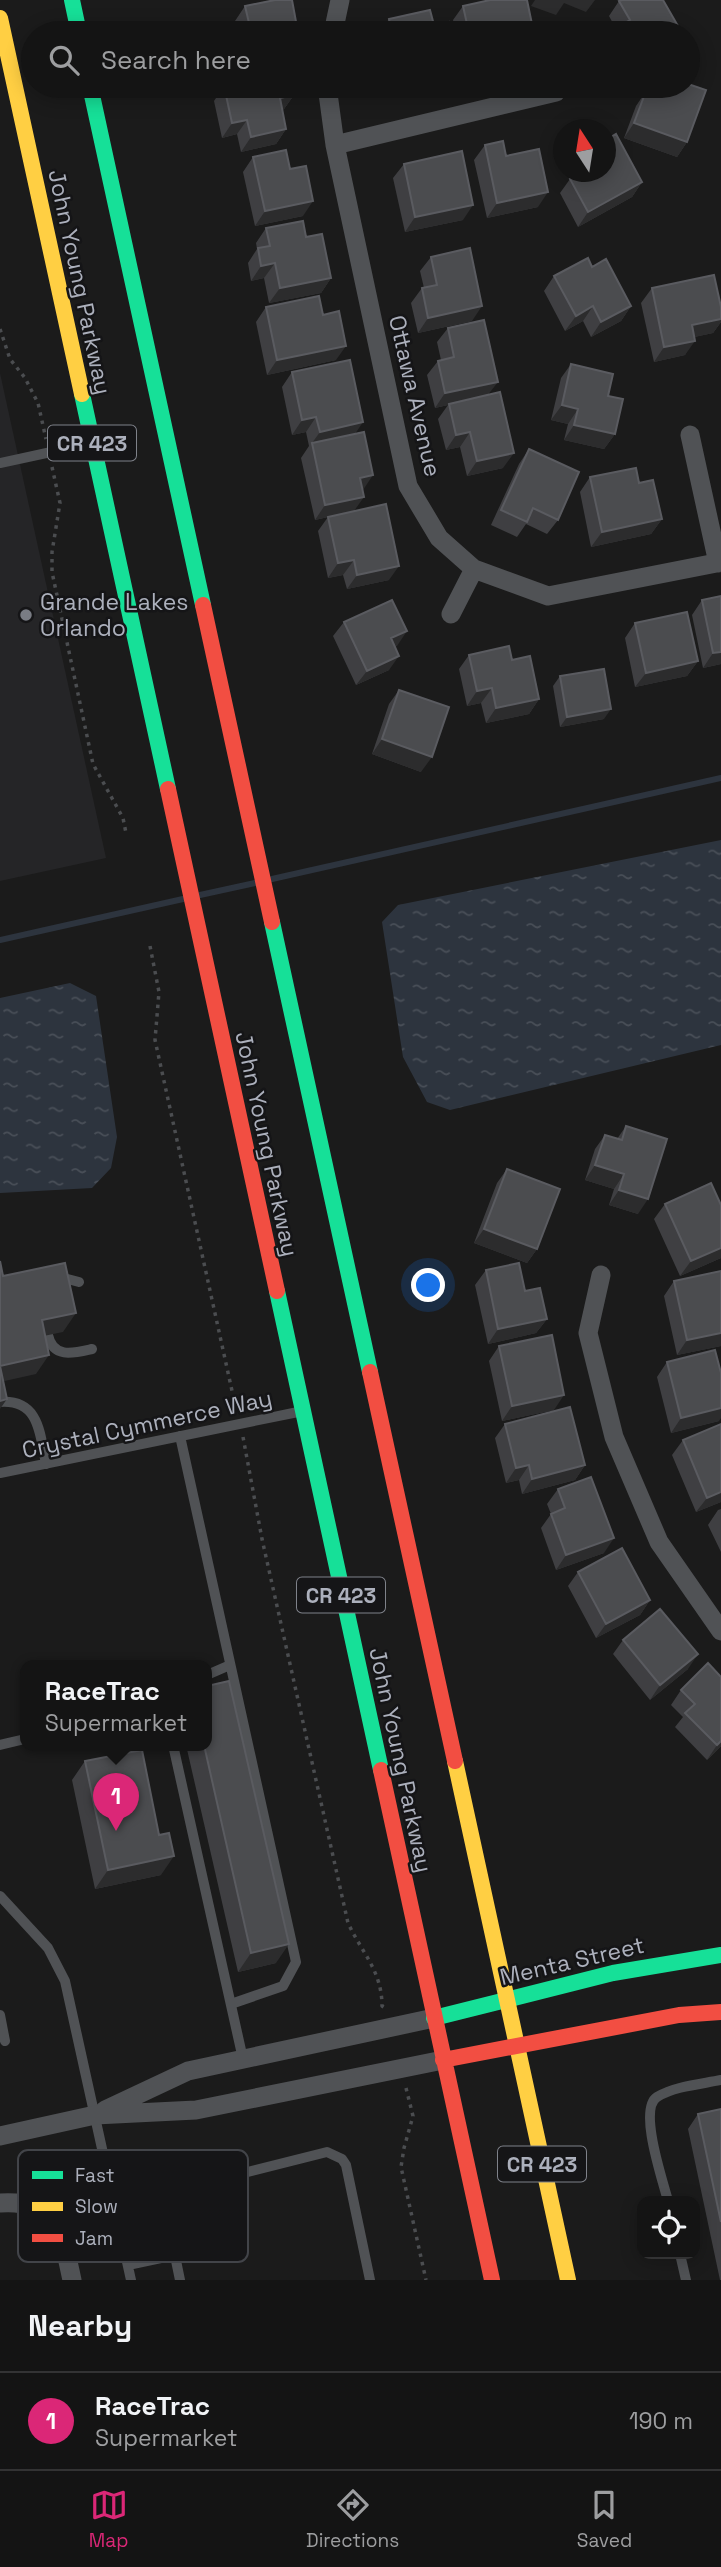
<!DOCTYPE html>
<style>
body{margin:0;font-family:"Space Grotesk",sans-serif;background:#1d1d1d;color:#f1f3f6}
.controls{position:absolute;right:21px;bottom:21px;display:grid;overflow:hidden;border-radius:14px;box-shadow:0 4px 18px #0003}
.controls button{width:63px;height:63px;display:grid;place-items:center;padding:0;border:0;border-bottom:2px solid #333334;background:#141414;color:#f1f3f6;font:35px sans-serif}
.compass{position:absolute;left:553px;top:119px;width:63px;height:63px;border-radius:50%;background:#141414;box-shadow:0 4px 18px #0003;rotate:348deg}
.you{position:absolute;left:429px;top:1286px;width:24px;height:24px;margin:-18px;border:5px solid #fff;border-radius:50%;background:#1a73e8;box-shadow:0 0 0 10px #1a73e833}
.badge{display:grid;place-items:center;width:46px;height:46px;border-radius:50%;background:#db2777;color:#fff;font-size:23px;font-weight:700}
.pin{position:absolute;translate:-50% -58px;filter:drop-shadow(0 2px 4px #0008)}
.pin::after{content:'';position:absolute;top:37px;width:24px;height:21px;background:inherit;clip-path:polygon(0 0,100% 0,50% 100%)}
.popup{position:absolute;left:20px;top:1660px;width:192px;height:91px;box-sizing:border-box;display:grid;place-content:center;border-radius:14px;background:#141414;filter:drop-shadow(0 2px 5px #0005);font-size:23px;white-space:nowrap;color:#9d9ea0}
.popup b{font-size:26px;color:#f1f3f6}
.popup::after{content:'';position:absolute;left:50%;top:100%;margin-left:-14px;border:14px solid transparent;border-top-color:#141414}
.list{margin:0;padding:0;list-style:none}
h2{display:flex;justify-content:space-between;align-items:center;height:91px;margin:0;padding:0 28px;font-size:30px}
h2 small{font-size:23px;font-weight:400;color:#9d9ea0}
.list li{display:grid;grid-template-columns:46px 1fr auto;gap:21px;align-items:center;box-sizing:border-box;height:98px;padding:0 28px;border-top:2px solid #333334}
.list b{display:block;font-size:26px;white-space:nowrap}
.list p{margin:0;font-size:23px;white-space:nowrap;color:#9d9ea0}
.list em{font-size:23px;font-style:normal;color:#9d9ea0}
.icon{flex:none;width:38px;height:38px;fill:none;stroke:currentColor;stroke-width:2;stroke-linecap:round;stroke-linejoin:round}
.map{position:relative;flex:none;width:721px;height:2280px;overflow:hidden}
.search{position:absolute;background:#141414;box-shadow:0 4px 18px #0003;left:21px;right:21px;top:21px;height:77px;display:flex;align-items:center;gap:18px;box-sizing:border-box;padding:0 24px;border-radius:38px;color:#9d9ea0;font-size:26px}
.sheet{height:189px;background:#141414}
nav{display:flex;justify-content:space-around;align-items:center;box-sizing:border-box;height:98px;border-top:2px solid #333334;background:#141414;font-size:19px;color:#9d9ea0}
nav a{display:grid;justify-items:center;gap:4px}
nav .on{color:#db2777}
.map>svg:first-child{display:block}
</style>
<div class="map">
<svg width="721" height="2280" viewBox="0 0 721 2280">
<defs>
<pattern id="water-ripples" width="26" height="14" patternUnits="userSpaceOnUse" patternTransform="scale(1.75)"><rect width="26" height="14" fill="#2d343e"/><path d="M2 4q2-2 4 0t4 0M15 11q2-2 4 0t4 0" fill="none" stroke="#494f58"/></pattern>
</defs>
<rect width="100%" height="100%" fill="#1b1b1b"/>
<path fill="#252527" d="M0,373L106,858L0,881Z"/>
<path fill="url(#water-ripples)" d="M721,840V1045L450,1110L427,1102L403,1057L382,922L398,905Z
M70,983L96,996L117,1137L111,1168L92,1188L0,1193V998Z"/>
<g fill="none" stroke-linecap="round" stroke-linejoin="round">
<path stroke="#2d343e" stroke-width="6" d="M272,879L721,778
M200,895L255,883
M0,940L183,899"/>
<path stroke="#4b4d50" stroke-width="3.5" stroke-dasharray="3.5 5" stroke-linecap="butt" d="M0,329L10,359L25,378L38,403L46,439
M52,467L60,503L52,552V572L93,764L123,818L126,833
M150,946L159,992L155,1040L236,1409
M243,1437L262,1539L348,1923C362,1953 382,1971 382,2006L385,2008
M406,2088L413,2116L404,2148L401,2167L426,2280"/>
<path stroke="#505255" stroke-width="10" d="M0,463L88,444
M56,1276L79,1282
M48,1335C53,1359 74,1353 92,1349
M0,1402C40,1399 40,1435 46,1464
M180,1436L296,1962L283,1986L231,2004
M0,1473L298,1412
M207,1675L230,1665
M0,1745L25,1739
M173,1745L243,2059
M0,1896L48,1948L65,1981L131,2280
M0,2015L5,2041
M668,2201C663,2181 638,2109 657,2097C675,2086 702,2084 721,2080
M680,2254L686,2280
M128,2265L175,2255
M180,2280L166,2212L169,2195L176,2190L327,2152L342,2159L346,2165L370,2280"/>
<path stroke="#505255" stroke-width="19" d="M333,33L340,0
M327,86L335,145L408,486L439,538L474,569L548,596L721,562
M335,145L556,92
M690,435L718,563
M451,614L474,569
M601,1275L588,1333L614,1437L659,1542L721,1631
M105,2110L188,2071L434,2018
M0,2136L95,2115L196,2110L443,2060
M0,2203C58,2199 62,2234 72,2280"/>
<path stroke="#16e098" stroke-width="16" d="M72,0L79,33
M90,86L203,605
M82,394L168,789
M272,922L370,1372
M277,1291L381,1770
M434,2018L613,1973L721,1955"/>
<path stroke="#ffcf43" stroke-width="16" d="M0,18L82,394
M455,1761L568,2280"/>
<path stroke="#f24e42" stroke-width="16" d="M203,605L272,922
M168,789L277,1291
M370,1372L455,1761
M381,1770L492,2280
M443,2060L679,2015L721,2012"/>
</g>
<path fill="#3f3f42" d="M619,1L682,33H613L616,29L609,16Z
M245,6L293,33H230L235,26H236L235,21Z
M463,6L533,29L530,33H456L453,20Z
M389,19L434,25L451,33H379Z
M224,86L294,95L284,109L282,110L286,129L276,144L241,152L237,134L222,138L214,101Z
M661,86H688L687,142L677,157L624,138L636,106L646,91L656,95Z
M485,145L506,156L538,207L487,218L474,160Z
M253,157L290,169L303,216L255,226L243,172Z
M404,164L463,220L405,232L393,178Z
M569,172H606L642,182L632,197L578,227L560,193L570,179L572,177Z
M266,228L306,237L331,278L321,293L269,303L264,278L251,281L248,263L257,249L256,243Z
M431,257L472,321L418,333L411,303L422,288H424L420,271Z
M592,267L631,306L621,321L591,337L583,321L565,331L544,291L554,276Z
M652,288L721,307V322L713,333L694,337L685,355L654,362L641,303Z
M266,307L323,315L336,360L267,375L256,322Z
M448,328L489,394L503,468L467,476L460,447L446,450L438,419L448,405L435,408L427,375L438,361L441,360L437,342Z
M571,364L608,396L615,434L604,449L564,440L568,424L551,420L561,378Z
M292,372L355,434L363,490L354,511L389,580L347,589L343,575L328,578L318,531L328,517L315,520L301,458L309,446L306,432L292,435L282,387Z
M529,449L558,520L547,534L526,524L517,537L491,525L519,464Z
M590,477L639,483L662,519L651,534L591,547L580,492Z
M721,596V664L703,668L692,615L702,600Z
M344,622L397,646H395L389,670L356,685L333,636Z
M635,623L698,661L687,676L635,687L625,638Z
M469,655L512,660L539,699L529,714L486,723L481,703L467,706L459,669Z
M560,676L604,719L560,727L553,686Z
M399,690L421,772L372,754L389,704Z
M626,1126L638,1214L609,1205L614,1189L585,1180L595,1149L605,1135L617,1139Z
M507,1169L537,1249L527,1263L474,1243L497,1183Z
M665,1204L721,1205V1258L680,1276L654,1219Z
M486,1270L525,1291L547,1319L536,1333L488,1344L475,1285Z
M721,1271V1346L677,1355L664,1296L674,1281Z
M499,1346L554,1410L502,1421L489,1361Z
M667,1362L719,1421L671,1433L657,1377Z
M505,1424L585,1465L575,1480L522,1494L519,1480L506,1483L495,1438Z
M683,1440L721,1502L696,1512L672,1455Z
M558,1489L604,1553L556,1570L541,1528L551,1514L547,1504Z
M721,1509V1552L708,1525L718,1510Z
M578,1572L650,1600L640,1615L596,1638L568,1586Z
M623,1640L688,1669L650,1700L613,1654Z
M721,1677V1746L707,1760L675,1727L683,1717L671,1705L681,1690Z
M186,1745H207L276,1963L238,1972Z
M85,1761L161,1875L95,1889L72,1780Z
M721,2109V2280H720L688,2129L698,2114Z"/>
<path fill="#2c2c2d" d="M535,0H595L586,12L564,3L556,15L531,6Z
M297,27L293,33H281L282,31Z
M533,29L530,33H514Z
M294,95L284,109L269,112L280,98Z
M247,120L237,134L222,138L232,123Z
M634,123L687,142L677,157L624,138Z
M286,129L276,144L241,152L251,137Z
M642,182L632,197L578,227L588,212Z
M548,192L538,207L487,218L497,203Z
M313,201L303,216L255,226L265,211Z
M473,205L463,220L405,232L415,217Z
M275,263L264,278L251,281L261,266Z
M331,278L321,293L269,303L280,288Z
M482,306L472,321L418,333L428,318Z
M593,306L583,321L565,331L576,316Z
M631,306L621,321L591,337L601,322Z
M721,319V322L713,333L681,340L692,325Z
M695,341L685,355L654,362L664,347Z
M346,346L336,360L267,375L277,360Z
M498,382L487,396L435,408L445,393Z
M562,405L578,409L568,424L551,420Z
M316,417L306,432L292,435L302,420Z
M363,422L353,437L312,443L320,432Z
M574,425L615,434L604,449L564,440Z
M470,432L460,447L446,450L456,435Z
M514,453L503,468L467,476L477,461Z
M373,475L363,490L350,492L360,478Z
M364,497L354,511L315,520L325,505Z
M662,519L651,534L591,547L602,532Z
M354,560L343,575L328,578L338,563Z
M399,566L389,580L347,589L357,575Z
M407,631L397,646L381,653L391,638Z
M721,652V664L703,668L713,653Z
M399,656L389,670L356,685L367,671Z
M698,661L687,676L635,687L646,673Z
M492,688L481,703L467,706L477,691Z
M539,699L529,714L486,723L496,708Z
M611,709L604,719L560,727L567,717Z
M382,739L432,757L421,772L372,754Z
M595,1165L624,1174L614,1189L585,1180Z
M619,1190L648,1199L638,1214L609,1205Z
M484,1229L537,1249L527,1263L474,1243Z
M721,1248V1258L680,1276L691,1261Z
M76,1313L63,1332L29,1339L42,1320Z
M547,1319L536,1333L488,1344L498,1329Z
M721,1333V1346L677,1355L687,1340Z
M49,1355L36,1374L0,1382V1366Z
M564,1395L554,1410L502,1421L512,1406Z
M7,1399L0,1409V1401Z
M721,1408V1418L719,1421L671,1433L681,1418Z
M529,1465L519,1480L506,1483L516,1468Z
M585,1465L575,1480L522,1494L532,1479Z
M721,1492V1502L696,1512L707,1498Z
M614,1538L604,1553L556,1570L566,1555Z
M650,1600L640,1615L596,1638L606,1624Z
M698,1654L688,1669L650,1700L660,1685Z
M721,1741V1746L707,1760L717,1745Z
M174,1856L161,1875L95,1889L108,1870Z
M289,1944L276,1963L238,1972L251,1953Z"/>
<path fill="#4b4c4f" stroke="#5a5b60" stroke-width="2" d="M275,0H292L297,27L282,31L283,33H236L235,26L249,23L245,6Z
M490,0H527L533,29L514,33H469L463,6Z
M622,0H663L682,33H621L618,27L630,20L619,1Z
M430,10L434,25L449,22L451,33H392L389,19Z
M688,84L706,90L687,142L634,123L646,91L660,96L664,86H688Z
M224,86H292L294,95L280,98L286,129L251,137L247,120L232,123Z
M616,134L642,182L588,212L570,179L583,172H606V140Z
M503,141L506,156L539,149L548,192L497,203L485,145Z
M286,150L290,169L306,166L313,201L265,211L253,157Z
M462,151L473,205L415,217L404,164Z
M303,221L306,237L322,234L331,278L280,288L275,263L261,266L258,248L270,246L266,228Z
M470,248L482,306L428,318L422,288L437,285L431,257Z
M588,258L592,267L606,259L631,306L601,322L593,306L576,316L554,276Z
M714,275L721,307V319L692,325L695,341L664,347L652,288Z
M319,296L323,315L339,311L346,346L277,360L266,307Z
M484,320L498,382L445,393L438,361L454,357L448,328Z
M350,360L363,422L320,432L316,417L302,420L292,372Z
M571,364L613,374L608,396L623,399L615,434L574,425L578,409L562,405Z
M500,392L514,453L477,461L470,432L456,435L449,404Z
M364,432L373,475L360,478L364,497L325,505L312,443Z
M529,449L579,472L558,520L533,508L527,522L501,510Z
M636,468L639,483L653,480L662,519L602,532L590,477Z
M386,504L399,566L357,575L354,560L338,563L328,517Z
M721,596V652L713,653L702,600Z
M392,600L407,631L391,638L399,656L367,671L344,622Z
M687,612L698,661L646,673L635,623Z
M509,646L512,660L530,656L539,699L496,708L492,688L477,691L469,655Z
M604,669L611,709L567,717L560,676Z
M399,690L449,707L432,757L382,739Z
M626,1126L667,1139L648,1199L619,1190L624,1174L595,1165L605,1135L622,1140Z
M507,1169L560,1189L537,1249L484,1229Z
M711,1183L721,1205V1248L691,1261L665,1204Z
M0,1261L3,1276L65,1263L76,1313L42,1320L49,1355L0,1366Z
M519,1263L525,1291L540,1288L547,1319L498,1329L486,1270Z
M721,1271V1333L687,1340L674,1281Z
M552,1335L564,1395L512,1406L499,1346Z
M715,1350L721,1373V1408L681,1418L667,1362Z
M0,1366L7,1399L0,1401Z
M570,1407L585,1465L532,1479L529,1465L516,1468L505,1424Z
M721,1424V1492L707,1498L683,1440Z
M591,1477L614,1538L566,1555L551,1514L565,1508L558,1489Z
M622,1548L650,1600L606,1624L578,1572Z
M660,1609L698,1654L660,1685L623,1640Z
M708,1663L721,1677V1741L717,1745L685,1713L695,1704L681,1690Z
M229,1681L289,1944L251,1953L204,1745H207V1686Z
M142,1750L159,1835L169,1833L174,1856L108,1870L85,1761Z
M721,2109V2222L698,2114Z"/>
<circle fill="#797c84" stroke="#151517" stroke-width="2.5" cx="26" cy="615" r="7"/>
<g text-anchor="middle" dominant-baseline="central" stroke-width="5" stroke-linejoin="round" paint-order="stroke">
<g fill="#151517" stroke="#7f828a" stroke-width="2">
<rect x="48" y="425.5" width="88" height="35" rx="5"/>
<rect x="297" y="1577.5" width="88" height="35" rx="5"/>
<rect x="498" y="2146.5" width="88" height="35" rx="5"/>
</g>
<g font-size="21" font-weight="bold" fill="#acb0bc">
<text x="92" y="443">CR 423</text>
<text x="341" y="1595">CR 423</text>
<text x="542" y="2164">CR 423</text>
</g>
<g font-size="23" fill="#acb0bc" stroke="#151517">
<text transform="translate(80 282) rotate(78)">John Young Parkway</text>
<text transform="translate(415 396) rotate(77)">Ottawa Avenue</text>
<text transform="translate(267 1144) rotate(78)">John Young Parkway</text>
<text transform="translate(147 1424) rotate(-12)">Crystal Cymmerce Way</text>
<text transform="translate(401 1760) rotate(78)">John Young Parkway</text>
<text transform="translate(572 1961) rotate(-13)">Menta Street</text>
</g>
<g font-size="23" fill="#acb0bc" stroke="#151517" text-anchor="start">
<text x="40" y="602">Grande Lakes<tspan x="40" dy="26">Orlando</tspan></text>
</g>
</g>
<rect x="18" y="2150" width="230" height="112" rx="10" fill="#151517" stroke="#424449" stroke-width="2"/>
<rect x="32" y="2171" width="31" height="8" fill="#16e098"/>
<rect x="32" y="2202" width="31" height="9" fill="#ffcf43"/>
<rect x="32" y="2234" width="31" height="8" fill="#f24e42"/>
<g font-size="19" fill="#acb0bc">
<text x="75" y="2182">Fast</text>
<text x="75" y="2213">Slow</text>
<text x="75" y="2245">Jam</text>
</g>
</svg>
<div class="controls">
<button><svg class="icon" aria-label="locate" viewBox="0 0 24 24"><circle cx="12" cy="12" r="6"/><path d="M12 2v4M12 18v4M2 12h4M18 12h4"/></svg></button>
</div>
<svg class="compass" viewBox="-18 -18 36 36"><path d="M0-13l5 13h-10z" fill="#e53935"/><path d="M0 13l5-13h-10z" fill="#9d9ea0"/></svg>
<div class="you"></div>
<div class="pin badge" style="left:116px;top:1831px">1</div>
<div class="popup"><b>RaceTrac</b>Supermarket</div>
<div class="search"><svg class="icon" aria-label="search" viewBox="0 0 24 24"><circle cx="10" cy="10" r="6"/><path d="M15 15l6 6"/></svg>Search here</div>
</div>
<section class="sheet">
<h2>Nearby<small></small></h2>
<ul class="list">
<li><span class="badge">1</span><div><b>RaceTrac</b><p>Supermarket</p></div><em>190 m</em></li>
</ul>
</section>
<nav>
<a class="on"><svg class="icon" aria-label="map" viewBox="0 0 24 24"><path d="M3 6l6-2 6 2 6-2v14l-6 2-6-2-6 2zM9 4v14M15 6v14"/></svg>Map</a>
<a><svg class="icon" aria-label="directions" viewBox="0 0 24 24"><path d="M12 3l9 9-9 9-9-9zM9 14v-3h6M13 9l2 2-2 2"/></svg>Directions</a>
<a><svg class="icon" aria-label="saved" viewBox="0 0 24 24"><path d="M7 4h10v16l-5-4-5 4z"/></svg>Saved</a>
</nav>
